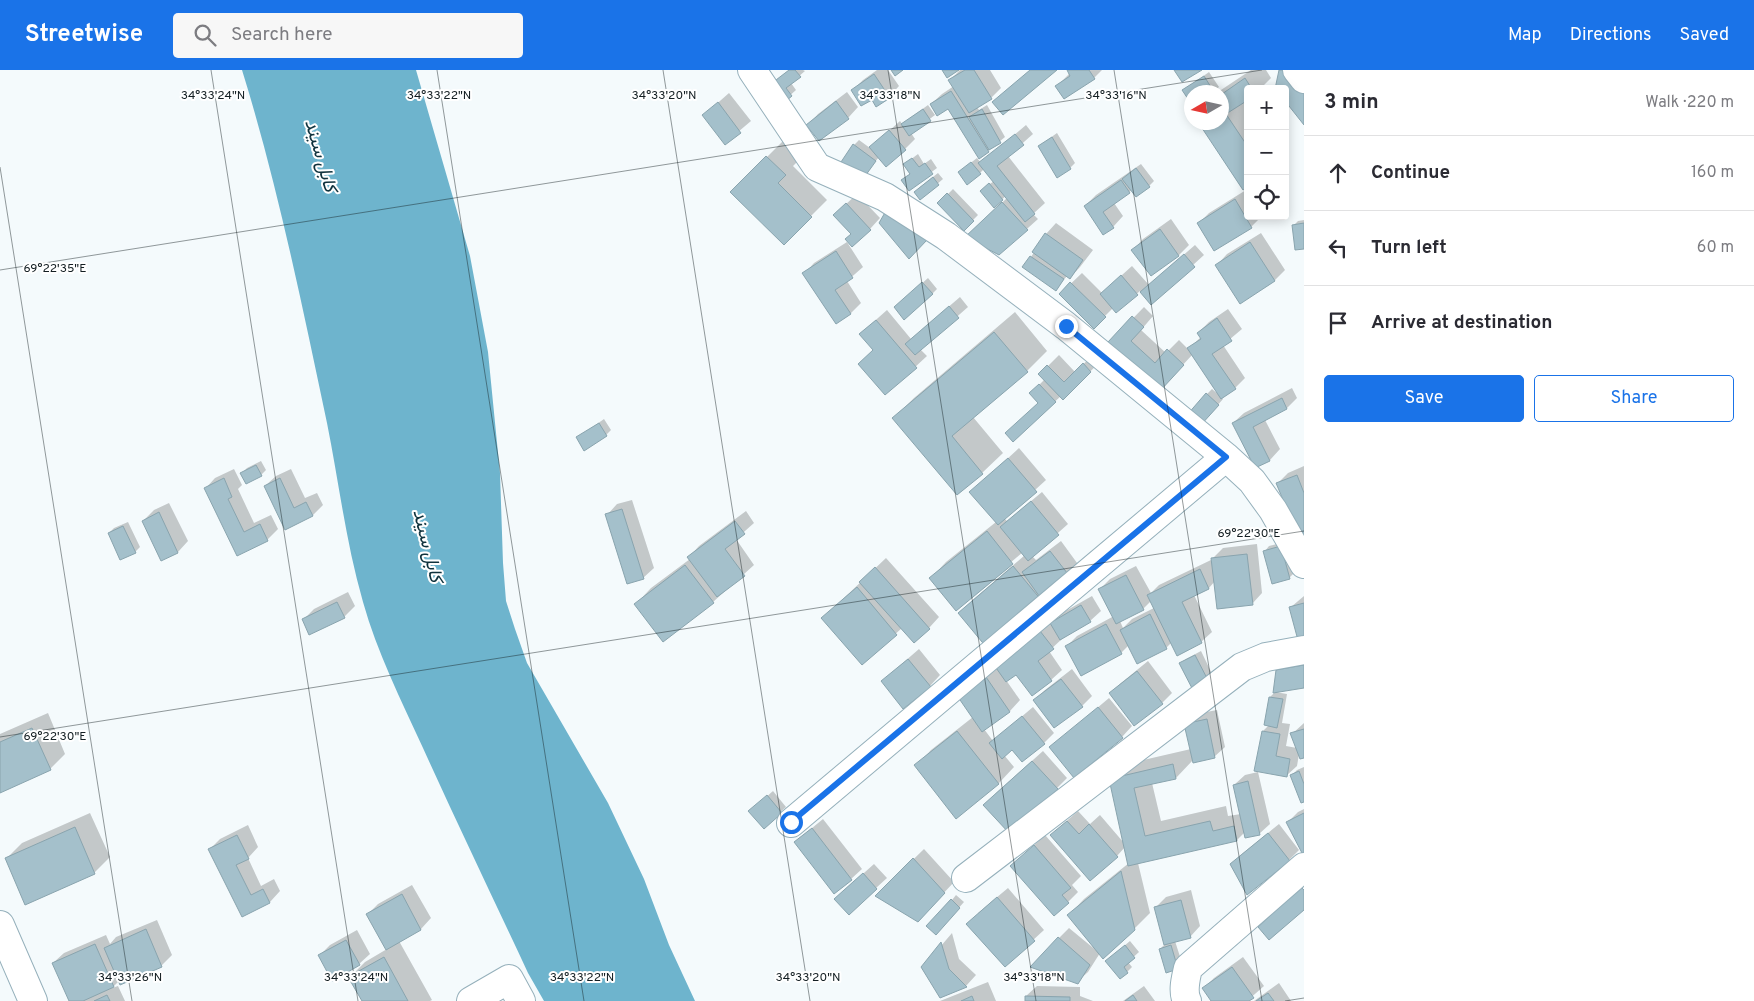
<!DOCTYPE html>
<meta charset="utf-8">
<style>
body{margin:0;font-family:Overpass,Vazirmatn,sans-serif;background:#f7f7f7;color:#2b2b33}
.controls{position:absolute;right:15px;top:15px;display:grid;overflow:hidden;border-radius:5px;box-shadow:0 2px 12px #0003}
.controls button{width:45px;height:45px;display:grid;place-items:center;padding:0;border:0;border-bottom:1px solid #e1e1e2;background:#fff;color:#2b2b33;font:25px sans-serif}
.compass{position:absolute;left:1184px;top:15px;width:45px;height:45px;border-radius:50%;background:#fff;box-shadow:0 2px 12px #0003;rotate:261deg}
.stop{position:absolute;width:15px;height:15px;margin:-11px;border:4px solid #1a73e8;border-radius:50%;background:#fff}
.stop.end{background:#1a73e8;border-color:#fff;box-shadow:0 1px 5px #0008}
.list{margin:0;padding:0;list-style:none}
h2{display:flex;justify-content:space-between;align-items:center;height:65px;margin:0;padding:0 20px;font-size:21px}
h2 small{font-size:16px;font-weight:400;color:#7c7c81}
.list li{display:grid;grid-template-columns:32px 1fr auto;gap:15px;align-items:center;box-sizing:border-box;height:75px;padding:0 20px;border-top:1px solid #e1e1e2}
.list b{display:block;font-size:19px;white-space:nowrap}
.list em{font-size:16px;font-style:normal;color:#7c7c81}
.actions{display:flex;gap:10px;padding:15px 20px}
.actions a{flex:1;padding:11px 0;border:1px solid #1a73e8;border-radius:5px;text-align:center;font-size:18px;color:#1a73e8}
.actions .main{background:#1a73e8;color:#fff}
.icon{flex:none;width:28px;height:28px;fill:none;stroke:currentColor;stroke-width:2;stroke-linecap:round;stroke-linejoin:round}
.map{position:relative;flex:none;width:1304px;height:931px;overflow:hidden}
header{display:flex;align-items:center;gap:30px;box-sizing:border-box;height:70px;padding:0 25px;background:#1a73e8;color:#fff}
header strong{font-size:24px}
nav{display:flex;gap:28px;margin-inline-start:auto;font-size:18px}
.search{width:350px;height:45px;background:#f7f7f7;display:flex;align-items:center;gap:12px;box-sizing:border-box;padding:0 18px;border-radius:5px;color:#7c7c81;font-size:19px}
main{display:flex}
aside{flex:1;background:#fff}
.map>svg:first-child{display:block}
</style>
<header>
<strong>Streetwise</strong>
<div class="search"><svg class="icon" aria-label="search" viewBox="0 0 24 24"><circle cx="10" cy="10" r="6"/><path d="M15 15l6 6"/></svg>Search here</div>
<nav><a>Map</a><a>Directions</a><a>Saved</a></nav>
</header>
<main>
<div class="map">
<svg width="1304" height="931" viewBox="0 0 1304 931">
<rect width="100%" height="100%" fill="#f4fafc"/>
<path fill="#6eb4cd" d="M242,0H416L470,186L488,282L500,403L503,493L506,531L515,559L527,593L608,733L644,809L669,875L695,931H544L528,903C493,828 457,753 423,678C401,630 377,582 363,532C346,473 339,413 327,353C302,235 278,116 242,0Z"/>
<path fill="#0003" fill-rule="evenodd" d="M789,0H803L805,1L791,13L796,20L786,29L773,13Z
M877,0H888L899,16L889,27L852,21L863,10Z
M960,0H990L1001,18L991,28L977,37L979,40L987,35L1005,67L988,81L949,37L931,34L942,24L954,16L950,10Z
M1068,0H1102L1094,8L1065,28L1057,16L1070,3Z
M1251,0H1266L1271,8L1260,19H1248L1243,31L1248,39V115L1222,52V22H1218Z
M1209,2L1219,17L1213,22H1192L1184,20Z
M847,22L858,37L848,48L819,70L808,55L818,44Z
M729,23L751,51L725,73L704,45Z
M928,35L935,45L911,63L915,69L905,79L879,87L863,107L854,75L859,70L870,78L900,51L902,54Z
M1026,55L1033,64L1008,86L1045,133L1033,144L1038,149L999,184L967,166L1007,128L1006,126L994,136L987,116L994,111L984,99L980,103L964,98L977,88L981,93Z
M1057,63L1075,93L1070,98L1039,76Z
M783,71L800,89L793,96L827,130L784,173L732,122Z
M918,84L924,94L931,89L937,98L909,119L903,110L911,103L910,90Z
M1141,94L1154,111L1149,116L1132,120L1114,133L1123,146L1113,157L1104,163L1085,136L1096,125Z
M938,103L943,109L921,128L920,117Z
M953,119L978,145L964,159L939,133Z
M1246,120L1248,123V146H1262L1251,157L1215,179L1199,153L1209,143Z
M857,124L880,148L870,159L852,164L845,135Z
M1171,149L1189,175L1179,185L1151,205L1133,180L1143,169Z
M1304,150V177L1293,156L1298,151Z
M1056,153L1093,180L1080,197L1070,208L1067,206L1056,219L1031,187L1046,164Z
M1261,163L1285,200L1275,210L1241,232L1217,195L1227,184Z
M847,172L863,197L847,211L861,233L851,243L836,253L804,204L814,193Z
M1195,175L1204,185L1151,233L1140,221L1116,242L1113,238L1094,257L1060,224L1082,203L1102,223L1132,196L1149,215Z
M928,208L937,219L932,224L900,233Z
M960,227L968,237L920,279L927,286L886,324L874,280L860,264L887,240L911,269Z
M1144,237L1153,246L1141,260L1166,283L1179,270L1188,279L1201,267L1198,263L1209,252L1228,239L1242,259L1223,275L1245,308L1235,318L1222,328L1223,329L1205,350L1207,324L1212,319L1219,325L1192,285L1170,309L1110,272Z
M1015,242L1047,281L1027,301L973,347L1003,383L982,403L958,424L894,348L914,328Z
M1094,284L1101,291L1063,328L1061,326L1013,370L1039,332L1031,323L1045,309L1040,304L1059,285L1075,302Z
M1292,318L1297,328L1287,338L1265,350L1280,379L1270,390L1256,397L1233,353L1244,343Z
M604,349L611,360L606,365L577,368Z
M1019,378L1046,410L1004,448L1007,451L1042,422L1068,454L1032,486L1036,490L1061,471L1080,497L1045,526L959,543L975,528L1025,485L1023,482L956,539L931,508L946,492L996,452L971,422Z
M261,391L266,400L261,405L242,403L247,398Z
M1304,396V477L1278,413L1288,403Z
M234,399L242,415L238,419L254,453L271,445L278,459L267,470L238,484L205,419L215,408Z
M291,399L305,428L317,423L323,435L313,445L286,458L265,416L276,406Z
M632,430L654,498L643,508L607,445L617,434Z
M169,433L188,471L178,482L162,489L143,451L154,440Z
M746,441L754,453L736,469L754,495L713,532L663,570L636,534L651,518L690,489L689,487L699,476Z
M128,452L140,477L135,482L109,463L114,458Z
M1285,472L1294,503L1289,508L1265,481L1269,476Z
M1257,474L1262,523L1252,534L1215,511L1209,518L1194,525L1212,562L1201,572L1171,573L1166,578L1138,592L1129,575L1121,583L1066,577L1077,566L1114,546L1100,519L1110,509L1136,496L1151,523L1159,515L1211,490L1213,494V488L1223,478ZM1151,531L1154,538L1132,549L1123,558L1120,551L1143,539Z
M886,488L939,547L929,558H902L862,594L823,548Z
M348,522L355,536L344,547L310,564L303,550L314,539Z
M1092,526L1101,541L1090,551L1063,568L1049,581L1062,600L1051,610L1032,625L1016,603L1006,610L1020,630L1010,641L984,659L993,671L1033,637L1054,663L1044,673L1012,678L1004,685L1014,697L999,713L956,747L916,696L931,680L973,647L959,627L1051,552L1052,553L1062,543Z
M1304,526V572L1291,537Z
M919,579L940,605L930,616L882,611Z
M1201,581L1215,610L1210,615L1181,593L1186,589Z
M1304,588V617L1278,601L1288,590Z
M1148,591L1172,623L1162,633L1110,623L1121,613Z
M1072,599L1092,626L1082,636L1035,630L1045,620Z
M1275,622L1287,624L1282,653L1290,654L1286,676L1297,678L1292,664L1304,653V686L1299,684L1297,696L1286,706L1263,661L1269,655L1270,627Z
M1109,628L1132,656L1122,667L1051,677Z
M1217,640L1225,677L1214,687L1193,690L1176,708L1152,713L1161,751L1226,736L1228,746L1241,744L1234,715L1245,705L1258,702L1270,754L1259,764L1245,762L1237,770L1138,793L1150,843L1134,859L1100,883L1088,902L1077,912L1059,868L1069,858L1097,881L1069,845L1084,829L1129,793L1125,777L1117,786L1062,755L1078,741L1090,754L1100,745L1124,773L1110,710L1126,694L1191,679L1186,655L1196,644Z
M48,643L65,684L50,699L0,721V664Z
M1043,681L1067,708L1057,718L995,724Z
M1304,697V731L1292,705L1297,700Z
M773,721L786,737L764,757L755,737Z
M1304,739V783L1288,752L1298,742Z
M90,743L110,787L94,803L6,789L22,773Z
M823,749L862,799L851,809L795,772Z
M1279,754L1299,780L1289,790L1242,784Z
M248,755L258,777L248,788L261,816L274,809L280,821L270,832L242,845L210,779L220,769Z
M1045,765L1081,806L1072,815L1078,822L1068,832L1012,796Z
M924,779L954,812L928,840L877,825Z
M874,794L887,808L876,818L846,819Z
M412,815L431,848L421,859L399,871L432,930L430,931H363L350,907L365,892L387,879L368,844L378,834Z
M1008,818L1044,860L1005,896L978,843Z
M1191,820L1200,856L1190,867L1175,871L1182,893L1177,898L1160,879L1165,874L1156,837L1166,827Z
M956,825L964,832L941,858L952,830Z
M157,850L172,885L161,896L121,913L120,910L112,918L118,916L125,931H83L85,929L80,931H70L53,893L64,883L106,865L110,874L116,867Z
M357,860L370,884L359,894L319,886L330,875Z
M952,863L959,889L976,905L966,916L940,927L923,897Z
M1130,871L1139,882L1128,892L1132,897L1127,902L1106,891Z
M1243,887L1264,916L1247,931H1213L1204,918L1214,908Z
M988,912L996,931H940Z
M1279,913L1291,931H1254Z
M1037,916L1080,917V926L1093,931H1026V926Z
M1144,916L1155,931H1123Z"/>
<path fill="#a4c0cb" stroke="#89a4ae" d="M789,0H795L801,7L786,18L792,26L786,31L772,13Z
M891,0H903L895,6Z
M942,0H959L947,8Z
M965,0H974L992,29L969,43L948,10Z
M1030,0H1057L1003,45L992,32Z
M1067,0H1089L1095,9L1064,29L1055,16L1070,6Z
M1174,0H1202L1182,12Z
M1279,0H1285L1304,24V55L1285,31V19H1275Z
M874,4L890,28L876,37L872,30L861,36L851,20Z
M1204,6L1214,22H1192V35L1182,20Z
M1245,8L1252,19H1248V30L1226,44L1248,77V117L1243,120L1198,52H1222V24Z
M951,21L989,82L979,89L948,39L937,46L930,34Z
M836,31L849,49L819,71L806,55Z
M718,32L741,63L725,75L702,45Z
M923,39L931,51L909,66L901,54Z
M982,39L1001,73L989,80L969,47Z
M889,60L906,80L886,97L869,77Z
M1015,64L1024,75L997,96L1035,144L1025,152L978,93Z
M1052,67L1071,99L1057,108L1038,76Z
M853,74L876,91L863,109L841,92Z
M766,86L786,105L778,113L812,147L784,175L730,122Z
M912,88L919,97L925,93L933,104L909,121L901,110L910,104L903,94Z
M971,92L981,104L967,115L958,102Z
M1136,98L1150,117L1136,127L1122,109Z
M933,107L939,115L920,130L914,122Z
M1121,110L1130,123L1103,142L1114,158L1103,165L1084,136Z
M989,113L1003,130L994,138L980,121Z
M947,123L974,151L964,161L937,133Z
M1235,129L1252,158L1214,181L1197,153Z
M1002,132L1028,160L999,185L965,167Z
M846,133L871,160L852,177L845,169L851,164L833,145Z
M887,139L927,170L909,189L879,153Z
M1304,153V179L1295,180L1292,155Z
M1160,159L1179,186L1151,206L1131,180Z
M1045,163L1083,190L1070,209L1032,182Z
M1250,172L1275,211L1240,234L1215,195Z
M836,181L853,208L835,220L851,244L836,254L802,203Z
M1184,184L1195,197L1151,235L1140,222Z
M1030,186L1064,209L1056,221L1022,197Z
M1121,205L1138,225L1116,243L1100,224Z
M922,212L933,224L904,250L894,237Z
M1070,212L1106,247L1094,259L1059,224Z
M949,236L959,248L915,285L905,274Z
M1132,246L1144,257L1131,271L1155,293L1167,279L1184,295L1160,321L1108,272Z
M1217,248L1232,271L1212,284L1236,319L1221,329L1187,278L1201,269L1197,263Z
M876,250L917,298L885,325L858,294L873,280L859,264Z
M994,262L1028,302L952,366L983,404L957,425L892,348Z
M1083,293L1091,302L1063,330L1038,304L1047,295L1064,312Z
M1039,314L1056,332L1013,372L1005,363L1038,333L1029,323Z
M1206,323L1219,335L1200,356L1187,345Z
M1282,328L1287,339L1253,357L1270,391L1255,398L1232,353Z
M599,353L607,366L584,381L576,367Z
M1008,388L1037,422L998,455L969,422Z
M256,395L262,406L246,414L240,403Z
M1297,405L1304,423V480L1276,413Z
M224,408L232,427L228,429L244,462L260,454L268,471L237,486L204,418Z
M280,408L294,438L306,432L313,446L285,460L264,416Z
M1031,431L1059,465L1028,491L1000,457Z
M622,439L644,509L627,514L605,444Z
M159,442L178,483L161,491L142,451Z
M735,451L745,464L725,479L745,506L717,527L687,487Z
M123,456L136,483L120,490L108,463Z
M987,461L1013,494L956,541L929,508Z
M1281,476L1290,509L1272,514L1263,481Z
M1050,481L1071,508L1042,530L1022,502Z
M1247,484L1253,535L1217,539L1211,488Z
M685,495L714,533L663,572L634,534Z
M1013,496L1042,531L987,578L958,543Z
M875,497L930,559L914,573L859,512Z
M1200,499L1209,519L1182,532L1202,573L1177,586L1147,525Z
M1126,505L1144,540L1116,554L1098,519Z
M857,517L897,565L862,595L821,548Z
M337,532L345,548L309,565L302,549Z
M1304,533V573L1299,574L1289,537Z
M1081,535L1091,552L1060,570L1050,553Z
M1150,544L1167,579L1137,594L1120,560Z
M1106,554L1122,584L1081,606L1065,576Z
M1040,561L1054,579L1038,591L1052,611L1032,626L1016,605L1006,612L994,595Z
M1195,585L1211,616L1195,624L1179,593Z
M908,589L931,617L903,639L881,611Z
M1304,595V618L1273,623L1276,600Z
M1137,601L1163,634L1134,656L1109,623Z
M986,607L1010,642L982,662L958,627Z
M1061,609L1083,637L1054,658L1033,630Z
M1269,627L1283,629L1277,658L1264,655Z
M1098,637L1123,668L1074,708L1049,677Z
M1022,646L1045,674L1022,692L1012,680L1002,689L989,673Z
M1207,649L1215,688L1193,693L1184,654Z
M32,658L51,700L0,723V672Z
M1304,659V688L1300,689L1290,663Z
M957,661L999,714L956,749L914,695Z
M1262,661L1280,664L1276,686L1290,689L1287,707L1254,701Z
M1032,691L1058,719L1009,763L983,735Z
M1173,694L1176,709L1134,718L1145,766L1210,751L1213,761L1234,756L1237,771L1128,796L1109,709Z
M1299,701L1304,714V732L1301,733L1290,705Z
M1248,711L1260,765L1245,768L1233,715Z
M767,725L782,743L764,759L748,741Z
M1304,743V785H1303L1286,752Z
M1067,751L1079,764L1089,754L1118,787L1090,811L1050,765Z
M75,757L95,804L25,835L5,788Z
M812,758L852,810L834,824L794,772Z
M1268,763L1290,791L1247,825L1230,794Z
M237,765L249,789L236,795L251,825L263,819L270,833L242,847L208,779Z
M1034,775L1071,818L1062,825L1069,833L1054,846L1010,796Z
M913,788L945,823L918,852L875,826Z
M1121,801L1135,860L1103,889L1067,845Z
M863,803L877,819L849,845L834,829Z
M1301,817L1304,820V840L1269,870L1258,857Z
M402,824L421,860L386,880L366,844Z
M997,827L1035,871L1005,897L966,854Z
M951,829L960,838L936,865L926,856Z
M1181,830L1191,868L1164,875L1154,837Z
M146,859L162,897L120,915L104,878Z
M1058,867L1090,895L1078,914L1030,897Z
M346,870L360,895L332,911L318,885Z
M941,872L949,899L967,917L940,928L921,897Z
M95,874L114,917L83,931H69L52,893Z
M1125,875L1135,888L1124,897L1128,903L1120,909L1105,891Z
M1171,875L1178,899L1166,903L1159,879Z
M384,887L408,931H362L348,907Z
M1232,897L1254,928L1249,931H1211L1202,918Z
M1268,923L1274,931H1256Z
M107,925L110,931H94Z
M1133,925L1137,931H1125Z
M972,926L974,931H961Z
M1025,926L1070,927V931H1025Z"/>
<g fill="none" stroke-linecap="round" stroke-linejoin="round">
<g stroke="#95b0bb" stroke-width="30">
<path id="street" d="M752,0L817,97L885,127L946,166L1066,256L1226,387L1252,411L1273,440L1304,494
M1297,0L1304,9
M791,753L1226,387
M966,808L1242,597L1266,587L1304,580
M0,855L33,931
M471,931L509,909L521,931
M1187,931C1182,921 1186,908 1188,898L1304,797"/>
</g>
<use href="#street" stroke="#fff" stroke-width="28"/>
</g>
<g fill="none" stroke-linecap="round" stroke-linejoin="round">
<path stroke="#1a73e8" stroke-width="6" d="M791,752L1226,387L1066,256"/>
</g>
<path fill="none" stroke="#131e22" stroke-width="1" stroke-opacity="0.45" d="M211,0L358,931M437,0L584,931M663,0L810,931M888,0L1036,931M1114,0L1262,931M0,97L132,931M0,200L1262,0M0,667L1304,461M1285,931L1304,928"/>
<g text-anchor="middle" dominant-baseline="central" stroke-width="4" stroke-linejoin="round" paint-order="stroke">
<g font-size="19" font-style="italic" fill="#0f323d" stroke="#fff">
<text transform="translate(320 86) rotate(74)">کابل سيند</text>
<text transform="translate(427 476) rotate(76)">کابل سيند</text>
</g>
</g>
<g font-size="12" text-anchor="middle" fill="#131e22" stroke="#fff" stroke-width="4" stroke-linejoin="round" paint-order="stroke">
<text x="213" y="29">34°33'24"N</text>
<text x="439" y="29">34°33'22"N</text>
<text x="664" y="29">34°33'20"N</text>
<text x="890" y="29">34°33'18"N</text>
<text x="1116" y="29">34°33'16"N</text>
<text x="55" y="202">69°22'35"E</text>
<text x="1249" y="467">69°22'30"E</text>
<text x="55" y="670">69°22'30"E</text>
<text x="130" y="911">34°33'26"N</text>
<text x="356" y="911">34°33'24"N</text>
<text x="582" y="911">34°33'22"N</text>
<text x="808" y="911">34°33'20"N</text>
<text x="1034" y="911">34°33'18"N</text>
</g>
</svg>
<div class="controls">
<button>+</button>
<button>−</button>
<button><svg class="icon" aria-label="locate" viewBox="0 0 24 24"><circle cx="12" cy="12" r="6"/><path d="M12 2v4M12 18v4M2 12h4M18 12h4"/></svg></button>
</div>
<svg class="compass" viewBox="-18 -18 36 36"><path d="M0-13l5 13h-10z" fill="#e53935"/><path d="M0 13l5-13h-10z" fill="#7c7c81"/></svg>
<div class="stop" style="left:791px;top:752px"></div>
<div class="stop end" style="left:1066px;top:256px"></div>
</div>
<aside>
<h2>3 min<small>Walk · 220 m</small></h2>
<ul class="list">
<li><svg class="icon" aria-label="ahead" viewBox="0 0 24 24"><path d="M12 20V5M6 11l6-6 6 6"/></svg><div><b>Continue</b></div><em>160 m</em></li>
<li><svg class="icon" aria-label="left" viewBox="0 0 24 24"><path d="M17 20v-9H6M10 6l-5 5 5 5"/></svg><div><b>Turn left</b></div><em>60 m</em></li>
<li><svg class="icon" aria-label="arrive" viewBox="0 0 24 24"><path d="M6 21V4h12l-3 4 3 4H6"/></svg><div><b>Arrive at destination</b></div></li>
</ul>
<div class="actions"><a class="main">Save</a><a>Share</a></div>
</aside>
</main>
